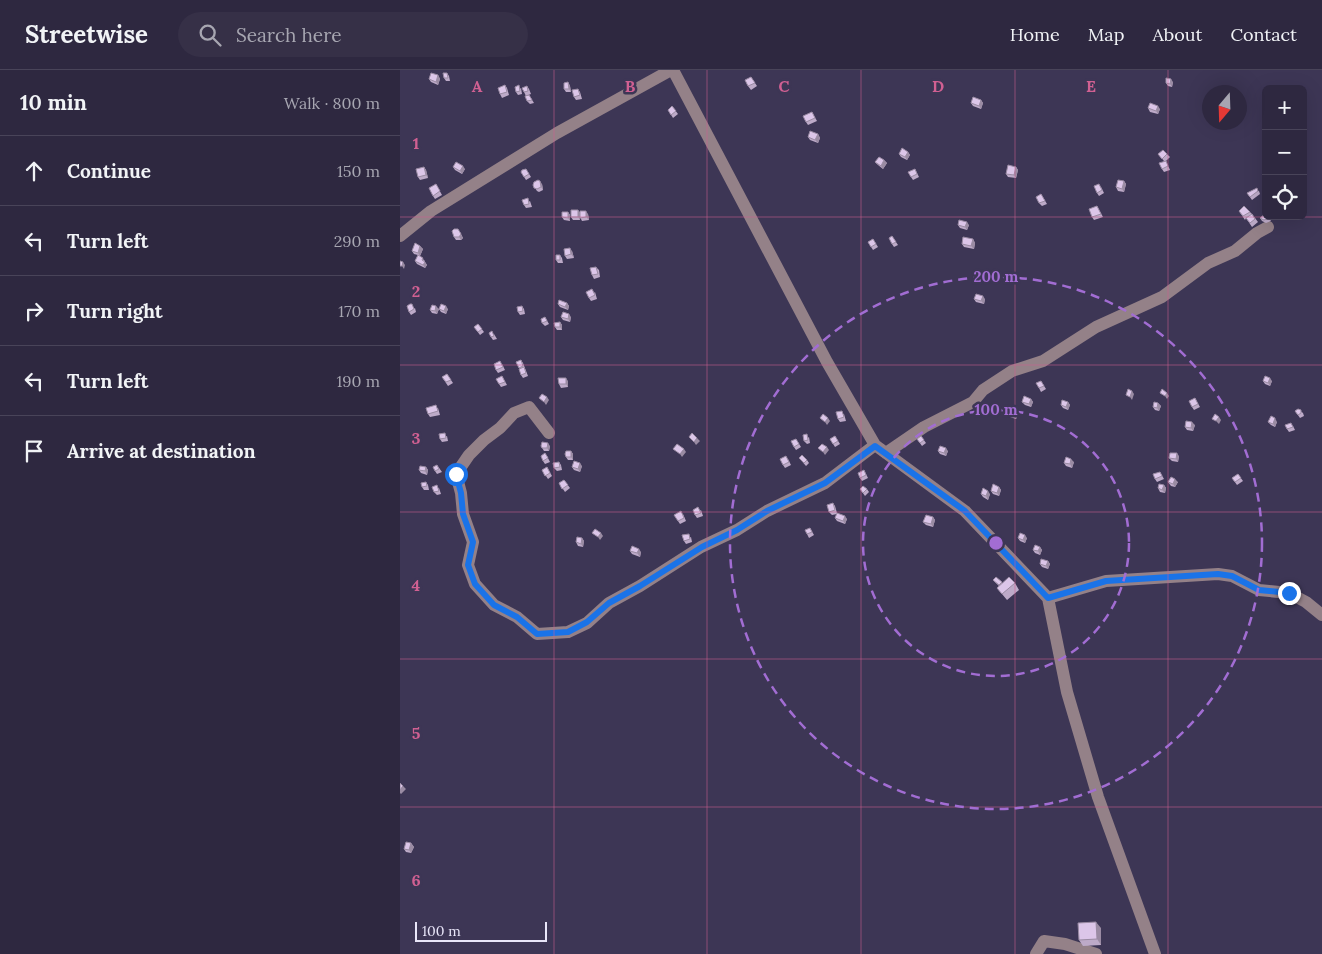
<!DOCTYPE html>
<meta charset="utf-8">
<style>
body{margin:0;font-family:Lora,serif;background:#363047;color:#f1f3f6}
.controls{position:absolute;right:15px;top:15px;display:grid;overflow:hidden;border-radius:8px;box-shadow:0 5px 20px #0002}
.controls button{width:45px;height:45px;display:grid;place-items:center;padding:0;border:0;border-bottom:1px solid #494459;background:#2e2840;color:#f1f3f6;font:25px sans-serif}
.compass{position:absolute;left:802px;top:15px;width:45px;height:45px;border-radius:50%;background:#2e2840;box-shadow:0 5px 20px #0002;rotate:199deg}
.scale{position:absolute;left:15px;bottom:12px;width:132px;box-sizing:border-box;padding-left:5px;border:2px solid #e9e6f9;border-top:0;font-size:14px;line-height:18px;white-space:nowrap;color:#e9e6f9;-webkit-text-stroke:4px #3d3655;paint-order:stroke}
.stop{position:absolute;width:15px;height:15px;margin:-11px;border:4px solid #1a73e8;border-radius:50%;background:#fff}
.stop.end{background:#1a73e8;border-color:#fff;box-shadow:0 1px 5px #0008}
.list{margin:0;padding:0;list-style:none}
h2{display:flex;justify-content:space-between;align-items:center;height:65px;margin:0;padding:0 20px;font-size:21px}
h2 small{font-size:16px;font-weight:400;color:#a7a6b1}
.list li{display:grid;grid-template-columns:32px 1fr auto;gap:15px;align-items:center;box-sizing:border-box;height:70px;padding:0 20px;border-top:1px solid #494459}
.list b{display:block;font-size:19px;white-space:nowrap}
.list em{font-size:16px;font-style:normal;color:#a7a6b1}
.icon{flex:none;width:28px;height:28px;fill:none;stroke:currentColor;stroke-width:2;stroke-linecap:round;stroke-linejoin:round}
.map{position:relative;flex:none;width:922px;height:884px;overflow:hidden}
header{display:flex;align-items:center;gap:30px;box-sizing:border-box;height:70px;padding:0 25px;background:#2e2840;border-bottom:1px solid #494459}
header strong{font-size:24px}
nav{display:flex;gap:28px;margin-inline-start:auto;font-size:18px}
.search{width:350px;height:45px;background:#363047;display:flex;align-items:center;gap:12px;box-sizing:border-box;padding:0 18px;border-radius:28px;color:#a7a6b1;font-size:19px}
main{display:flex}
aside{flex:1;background:#2e2840}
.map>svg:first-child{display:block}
</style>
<header>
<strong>Streetwise</strong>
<div class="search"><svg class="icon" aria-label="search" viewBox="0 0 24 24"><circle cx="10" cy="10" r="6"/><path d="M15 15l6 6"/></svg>Search here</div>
<nav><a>Home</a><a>Map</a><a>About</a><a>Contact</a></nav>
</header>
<main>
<aside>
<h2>10 min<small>Walk · 800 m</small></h2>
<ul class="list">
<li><svg class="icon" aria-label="ahead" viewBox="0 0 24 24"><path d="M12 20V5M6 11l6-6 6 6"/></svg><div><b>Continue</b></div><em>150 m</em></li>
<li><svg class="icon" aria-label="left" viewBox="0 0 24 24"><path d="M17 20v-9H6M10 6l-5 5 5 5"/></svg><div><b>Turn left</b></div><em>290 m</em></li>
<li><svg class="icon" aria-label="right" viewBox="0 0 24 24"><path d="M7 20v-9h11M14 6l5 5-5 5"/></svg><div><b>Turn right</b></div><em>170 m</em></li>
<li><svg class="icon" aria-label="left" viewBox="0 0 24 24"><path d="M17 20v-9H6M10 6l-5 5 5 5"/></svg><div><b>Turn left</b></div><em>190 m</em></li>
<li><svg class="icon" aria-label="arrive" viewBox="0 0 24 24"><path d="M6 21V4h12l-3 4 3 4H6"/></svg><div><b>Arrive at destination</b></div></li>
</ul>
</aside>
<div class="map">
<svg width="922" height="884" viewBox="0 0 922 884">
<rect width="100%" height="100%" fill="#3d3655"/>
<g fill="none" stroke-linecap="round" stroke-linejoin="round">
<path stroke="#948188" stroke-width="12" d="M273,0L427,292L475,375L565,441L648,528L667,622L698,727L755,884
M0,166L31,141L157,63L271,0
M149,363L129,337L114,343L100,358L84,370L69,385L56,404L61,423L63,444L73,472L68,495L75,514L94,535L117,547L137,564L168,562L187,553L209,533L240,516L301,477L337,460L367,441L425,413L475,375
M486,383L524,357L573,332L583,320L612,301L643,291L696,257L762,227L808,193L835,181L857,163L868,157
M648,528L706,511L818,504L832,506L859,520L889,523L906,532L922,545
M636,884L644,871L665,874L696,884"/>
</g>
<path fill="#bdaac8" d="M47,3L49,6L50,11H46L44,8Z
M38,5L40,9L38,15L31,12L29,9Z
M351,7L357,16L351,20L348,16Z
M168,12L170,16L171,22H166L164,19Z
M773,12L772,17L768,16L766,13Z
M105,15L107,18L109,25L102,28L100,24Z
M127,16L129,19L131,24L126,26L124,22Z
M121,18L122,24L118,25L116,22Z
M178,19L180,22L182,29L176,30L174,27Z
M129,25L134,33L130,34L127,31Z
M581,30L583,33L581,39L573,36L571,33Z
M272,36L278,44L273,48L268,40Z
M748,38L760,39L758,44L750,42Z
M412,42L417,51L408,55L406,52Z
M418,64L420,68L418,73L410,70L408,67Z
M508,82L510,85L507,90L501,87L499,84Z
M758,84H767L770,87L766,91L770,100L764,102L762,99L764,91Z
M484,90L487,93L483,99L478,95L475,92Z
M24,97L26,100L28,108L20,110L18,107Z
M53,97L65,99L62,104L55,100Z
M616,97L618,100L616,108L608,107L606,104Z
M126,99L131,107L126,110L121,102Z
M515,99L519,107L513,110L511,107Z
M724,111L726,114L724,122L718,121L716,117Z
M36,114L42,125L35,129L33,126Z
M142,114L143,120L139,122L137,121L133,115Z
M701,117L704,123L699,126L697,123Z
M859,121L860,124L852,130L847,123Z
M641,124L647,134L642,136L639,133Z
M130,131L132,137L126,138L124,135Z
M697,136L703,147L694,150L692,147Z
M844,136L852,144L858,152L852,157L846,148L845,150L839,141Z
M178,140L180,143L188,144L189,150L182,151L180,147V150H173L171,147Z
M168,142L170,145V151L164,150L162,147Z
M860,148H869L871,151L866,153L862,151Z
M558,155H569L567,160L560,158Z
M60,162L63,168L61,170H56L54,167Z
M492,166L498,175L494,177L492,174Z
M473,169L478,177L473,180L468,172Z
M573,169L575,173L574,179L564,177L562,174Z
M20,176L23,179L20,186L25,191V192L27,195L25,198L17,194L15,191L18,185L14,184L12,181Z
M172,181L174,188L167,189L165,186Z
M160,185L162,188L163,193H158L156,190Z
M196,197L199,200L200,207L194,209L192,205Z
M195,222L197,229L191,231L189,228Z
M574,229H585L584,234L576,232Z
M167,233L169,236L168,240L160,237L158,234Z
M122,236L124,239L125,244L120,245L118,242Z
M15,238L16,242L11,245L9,242Z
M39,239H48L46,244L41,242Z
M39,239L37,244L32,243L30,240Z
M145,247L149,254L145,256L142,253Z
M161,247H171L170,252L163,250Z
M160,252L162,255V260H157L155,257Z
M78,254L84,262L80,265L74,257Z
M94,264L97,269L93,270L91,267Z
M121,290L123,293L128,306L123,308L121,305L120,299L116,292Z
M102,294L105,300L98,303L96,300Z
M47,304L53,313L48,316L42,307Z
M102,306L107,315L101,317L99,314Z
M168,311V317L161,318L159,314Z
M641,311L646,319L641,322L639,318Z
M863,311H872L870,316L865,314Z
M795,328L800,337L794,340L792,337Z
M631,329L633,332L631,337L625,335L622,332Z
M668,332L670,335L668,340L663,338L661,335Z
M758,333L761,336L759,341L755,340L753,337Z
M38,338L40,345L30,347L28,344Z
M898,339L903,343L904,346L900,348L895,341Z
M444,344L446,351L440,352L438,349Z
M608,344H618L616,349L610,347Z
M868,352H877L875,357L871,355Z
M795,355L793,361L787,360L785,357Z
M893,356L895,360L889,362L887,359Z
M47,366L48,371L42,372L40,369Z
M435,366L440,374L435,377L430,369Z
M521,366L526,373L522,376L517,369Z
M409,367L410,373L407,374L404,371Z
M396,369L401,377L396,380L394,377Z
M141,376H150L149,381H144Z
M171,381L173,384V390H168L166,387Z
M538,381H548L546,386L540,384Z
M147,386L150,392L145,394L143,391Z
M779,386L778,392L772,391L769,388Z
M399,388L407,390L409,393L406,396Z
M388,389L391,395L385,398L383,395Z
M159,392L161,395L162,400L157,401L154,398Z
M674,392L672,398L666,396L664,393Z
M37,395L42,402L37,404L35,401Z
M182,396L180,402L174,400L172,397Z
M26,397L28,400L27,405L21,403L19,400Z
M147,397L152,406L148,409L142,400Z
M464,400L468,408L462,411L460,408Z
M760,402L764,409L757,412L755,409Z
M838,404L843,411L837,415L832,408Z
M164,410L170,418L165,422L159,413Z
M26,412L28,415L29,420H24L22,417Z
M768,412H778L775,417L771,416Z
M764,415L766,418L765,423L760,422L758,418Z
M599,417L601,420L599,426L593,424L591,421Z
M39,418L41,424L37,425L34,422Z
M460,419H467L469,422L465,426Z
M581,424H590L588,430L583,427Z
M433,433L435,436L437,443L447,449L445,454L437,451L435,448L437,444L432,445L429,442Z
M301,440L303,446L297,448L295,445Z
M283,444L286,451L280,454L278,451Z
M533,447L535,450L533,457L526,455L523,452Z
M410,458L414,465L409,468L407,464Z
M291,467L292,472L286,474L284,471Z
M182,468L184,471L183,477L178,476L176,472Z
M618,468H627L625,473L620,471Z
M640,477L642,480L640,485L635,483L633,480Z
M230,481L241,482L240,487L232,484Z
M648,491L650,494L648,499L642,497L640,494Z
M593,510L602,513H615L619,520L607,530L597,518L599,516Z
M11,773L14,777L11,783L6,782L4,779Z
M701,858V875L683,876L679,870Z"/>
<path fill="#9a8ba3" d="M38,5L40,9L38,15L36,12Z
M771,9L773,12L772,17L770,14Z
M168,12L170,16L171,22L169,19Z
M581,30L583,33L581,39L579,36Z
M758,36L760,39L758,44L756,41Z
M418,64L420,68L418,73L415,70Z
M508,82L510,85L507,90L505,87Z
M484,90L487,93L483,99L481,96Z
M63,96L65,99L62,104L60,101Z
M24,97L26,100L28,108L26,105Z
M616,97L618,100L616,108L614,105Z
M140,111L142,114L143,120L141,117Z
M724,111L726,114L724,122L722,119Z
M178,140L180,143V150L178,147Z
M186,141L188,144L189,150L186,147Z
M168,142L170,145V151L168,148Z
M567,152L569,155L567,160L565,157Z
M58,159L63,168L61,170L59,167Z
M573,169L575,173L574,179L571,176Z
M20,176L23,179L20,186L18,183Z
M170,178L172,181L174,188L171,184Z
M3,192L5,195L4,199L2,196Z
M25,192L27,195L25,198L23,195Z
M583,226L585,229L584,234L581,231Z
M167,233L169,236L168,240L165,237Z
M36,236L39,239L37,244L35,241Z
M46,236L48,239L46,244L44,241Z
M169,244L171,247L170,252L168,249Z
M160,252L162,255V260L160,257Z
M166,308L168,311V317L166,314Z
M870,308L872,311L870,316L868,313Z
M732,321L734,324L732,330L730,327Z
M767,323L769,326L767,329L765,326Z
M147,327L149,330L146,335L144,332Z
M631,329L633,332L631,337L629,334Z
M668,332L670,335L668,340L666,337Z
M758,333L761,336L759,341L757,338Z
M616,341L618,344L616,349L614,346Z
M819,347L821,350L819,354L816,351Z
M428,348L430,351L427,355L425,352Z
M875,348L877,352L875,357L873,354Z
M792,352L795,355L793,361L791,358Z
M297,368L300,371L296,375L294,372Z
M148,373L150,376L149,381L147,378Z
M427,377L429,380L425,385L423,382Z
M546,378L548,381L546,386L544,383Z
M284,379L286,382L282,387L280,384Z
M171,381L173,384V390L171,387Z
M777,383L779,386L778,392L776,389Z
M671,389L674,392L672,398L670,394Z
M180,393L182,396L180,402L178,399Z
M26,397L28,400L27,405L25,401Z
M775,409L778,412L775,417L773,414Z
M764,415L766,418L765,423L762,420Z
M599,417L601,420L599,426L597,423Z
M588,421L590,424L588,430L586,426Z
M445,446L447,449L445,454L443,451Z
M533,447L535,450L533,457L531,454Z
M201,463L203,466L200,470L198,467Z
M625,465L627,468L625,473L623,470Z
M182,468L184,471L183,477L181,474Z
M640,477L642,480L640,485L638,481Z
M239,479L241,482L240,487L237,483Z
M648,491L650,494L648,499L646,496Z
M3,716L6,719L1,724L0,723V720Z
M11,773L14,777L11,783L9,780Z
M696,852L701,858V875L697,869Z"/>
<path fill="#dcc6e9" stroke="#9a8ba3" d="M31,3L38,5L36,12L29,9Z
M43,3H47L48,8H44Z
M351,7L355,13L348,16L345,10Z
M766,8L771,9L770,14L766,13Z
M168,12L169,19H164V13Z
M105,15L107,22L100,24L98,18Z
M119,15L120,21L116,22L115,17Z
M127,16L128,21L124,22L122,18Z
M178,19L180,25L174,27L172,20Z
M129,25L132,30L127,31L125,26Z
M573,27L581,30L579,36L571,33Z
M750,33L758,36L756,41L748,38Z
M272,36L276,41L271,45L268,40Z
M412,42L415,48L406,52L403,46Z
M410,61L418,64L415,70L408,67Z
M502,78L508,82L505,87L499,84Z
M763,80L767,84L762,89L758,84Z
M479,87L484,90L481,96L475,92Z
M766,91L768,96L762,99L759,93Z
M56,92L63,96L60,101L53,97Z
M608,95L616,97L614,105L606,104Z
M24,97L26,105L18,107L16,99Z
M126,99L129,104L124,107L121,102L122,100Z
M515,99L517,104L511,107L508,102Z
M138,110L140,111L141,117L137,119L134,118L133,115L134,112Z
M718,110L724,111L722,119L716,117Z
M36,114L40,121L33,126L29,118Z
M699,114L702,120L697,123L694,116Z
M857,118L858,121L850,127L847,123Z
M641,124L645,131L639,133L636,127Z
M128,128L129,134L124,135L122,130Z
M697,136L701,144L692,147L689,139Z
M844,136L850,142L843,146L839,141Z
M171,140H178V147H171Z
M180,141H186V147L180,148Z
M162,142H168V148L162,147Z
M852,144L855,149L850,153L846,148Z
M865,144L866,146H867L869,148L864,150L860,148Z
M559,150L567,152L565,157L558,155Z
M54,159H58L61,164L59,167H54L52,161Z
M492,166L496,172L492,174L489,168Z
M563,167L573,169L571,176L562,174Z
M473,169L476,174L471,177L468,172Z
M15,173L20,176L18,183L12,181Z
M170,178L171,184L165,186L164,179Z
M18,185L23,188L22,190L25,192L23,195L15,191Z
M156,185H160V190H156Z
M0,191L3,192L2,196H0Z
M196,197L198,204L192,205L190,198Z
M192,219L195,225L189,228L186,222Z
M576,224L583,226L581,231L574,229Z
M159,230L167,233L165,237L158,234Z
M10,234H12L14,239L9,242L7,236Z
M41,234L46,236L44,241L39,239Z
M32,235L36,236L35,241L30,240Z
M122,236L123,241L118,242L117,237Z
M163,242L169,244L168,249L161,247Z
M145,247L147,251L142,253L141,249Z
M160,252V257H155L154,253Z
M78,254L82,259L78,262L74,257Z
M92,261L94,266L91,267L89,263Z
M121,290L123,296L119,298L116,292Z
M100,291L103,297L96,300L94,294Z
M124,297L126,303L121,305L119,299Z
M47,304L51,310L46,312L42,307Z
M102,306L105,312L99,314L96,309Z
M865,306L870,308L868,313L863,311Z
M158,308H166V314H159Z
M641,311L644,316L639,318L636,313Z
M728,319L732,321L730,327L726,325Z
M762,319L767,323L765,326L760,323Z
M142,324L147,327L144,332L139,328Z
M624,326L631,329L629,334L622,332Z
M795,328L798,334L792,337L789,331Z
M662,330L668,332L666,337L661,335Z
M754,332L758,333L757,338L753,337Z
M36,335L38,341L28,344L26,338Z
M610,339L616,341L614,346L608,344Z
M898,339L901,340V343L898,345L895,341Z
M442,341L444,347L438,349L436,342Z
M423,344L428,348L425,352L420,348Z
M815,344L819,347L816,351L812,349Z
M871,346L875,348L873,354L868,352Z
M786,351L792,352L791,358L785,357Z
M891,353L893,357L887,359L885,355Z
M45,363L46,368L40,369L39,364Z
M292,363L297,368L294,372L289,367Z
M407,364L408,370L404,371L403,365Z
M435,366L438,371L433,374L430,369Z
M521,366L524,370L520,373L517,369Z
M396,369L399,374L394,377L391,371Z
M142,372L148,373L147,378H142L141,376Z
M277,374L284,379L280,384L273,379Z
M422,374L427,377L423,382L418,378Z
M540,376L546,378L544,383L538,381Z
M166,381H171V387H166L165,384Z
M145,383L148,388L143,391L141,386Z
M770,383H777L776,389L769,388Z
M402,385L407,390L404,393L399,388Z
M386,386L389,392L383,395L380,389Z
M666,387L671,389L670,394L664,393Z
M174,391L180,393L178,399L172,397Z
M159,392L160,397L154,398L153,393Z
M37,395L39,399L35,401L33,397Z
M20,396L26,397L25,401L19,400Z
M147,397L150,403L145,406L142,400Z
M464,400L466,405L460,408L458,403Z
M760,402L762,406L755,409L753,404Z
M838,404L841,408L835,412L832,408Z
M771,407L775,409L773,414L768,412Z
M164,410L168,415L162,419L159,413Z
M26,412L27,416L22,417L21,413Z
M593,414L599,417L597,423L591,421Z
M759,414L764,415L762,420L758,418Z
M37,415L39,421L34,422L32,417Z
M463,416L467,419L463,423L460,419Z
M583,418L588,421L586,426L581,424Z
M433,433L435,440L429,442L427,435Z
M298,437L301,443L295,445L293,440Z
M281,441L284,448L278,451L274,445Z
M437,443L445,446L443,451L435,448Z
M526,445L533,447L531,454L523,452Z
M410,458L412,462L407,464L405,460Z
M195,459L201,463L198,467L192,463Z
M620,463L625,465L623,470L618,468Z
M289,464L290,469L284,471L282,465Z
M177,467L182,468L181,474L176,472Z
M635,475L640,477L638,481L633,480Z
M232,476L239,479L237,483L230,481Z
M641,489L648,491L646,496L640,494Z
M596,507L602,512L599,515L593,510Z
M609,507L615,513L602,524L597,518Z
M0,713L3,716L0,720Z
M6,772L11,773L9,780L4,779Z
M696,852L697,869L679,870L678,853Z"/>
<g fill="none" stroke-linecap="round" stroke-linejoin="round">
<path stroke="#1a73e8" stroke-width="6" d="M56,404L61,423L63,444L73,472L68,495L75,514L94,535L117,547L137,564L168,562L187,552L209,533L240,516L302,477L337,460L367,441L425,413L475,376L565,441L648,528L706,511L818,504L832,506L859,520L889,523"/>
</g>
<path fill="none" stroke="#d06092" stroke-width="1" stroke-opacity="0.55" d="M154,0V884M307,0V884M461,0V884M615,0V884M768,0V884M0,147H922M0,295H922M0,442H922M0,589H922M0,737H922"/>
<g fill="none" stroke="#a26dd3" stroke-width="2.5" stroke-dasharray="9 6">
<circle cx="596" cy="473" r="133"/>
<circle cx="596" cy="473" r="266"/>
</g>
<g font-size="16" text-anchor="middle" font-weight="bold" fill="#d06092" stroke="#3d3655" stroke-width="5" stroke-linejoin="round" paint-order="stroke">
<text x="77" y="22">A</text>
<text x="230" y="22">B</text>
<text x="384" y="22">C</text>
<text x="538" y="22">D</text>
<text x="691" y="22">E</text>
<text x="16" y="79">1</text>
<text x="16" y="227">2</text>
<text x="16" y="374">3</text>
<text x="16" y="521">4</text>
<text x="16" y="669">5</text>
<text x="16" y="816">6</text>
</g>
<circle cx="596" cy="473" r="8" fill="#a26dd3" stroke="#3d3655" stroke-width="2.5"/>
<g font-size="15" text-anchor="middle" font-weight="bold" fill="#a26dd3" stroke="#3d3655" stroke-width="5" stroke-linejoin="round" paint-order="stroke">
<text x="596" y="212">200 m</text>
<text x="596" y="345">100 m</text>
</g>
</svg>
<div class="controls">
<button>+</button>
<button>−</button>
<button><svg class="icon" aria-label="locate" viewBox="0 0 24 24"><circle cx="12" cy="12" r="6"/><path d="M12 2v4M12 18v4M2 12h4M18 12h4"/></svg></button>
</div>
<svg class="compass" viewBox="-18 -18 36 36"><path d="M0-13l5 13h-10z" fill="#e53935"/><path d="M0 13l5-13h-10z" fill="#a7a6b1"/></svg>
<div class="scale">100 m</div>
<div class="stop" style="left:56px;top:404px"></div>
<div class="stop end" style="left:889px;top:523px"></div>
</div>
</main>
